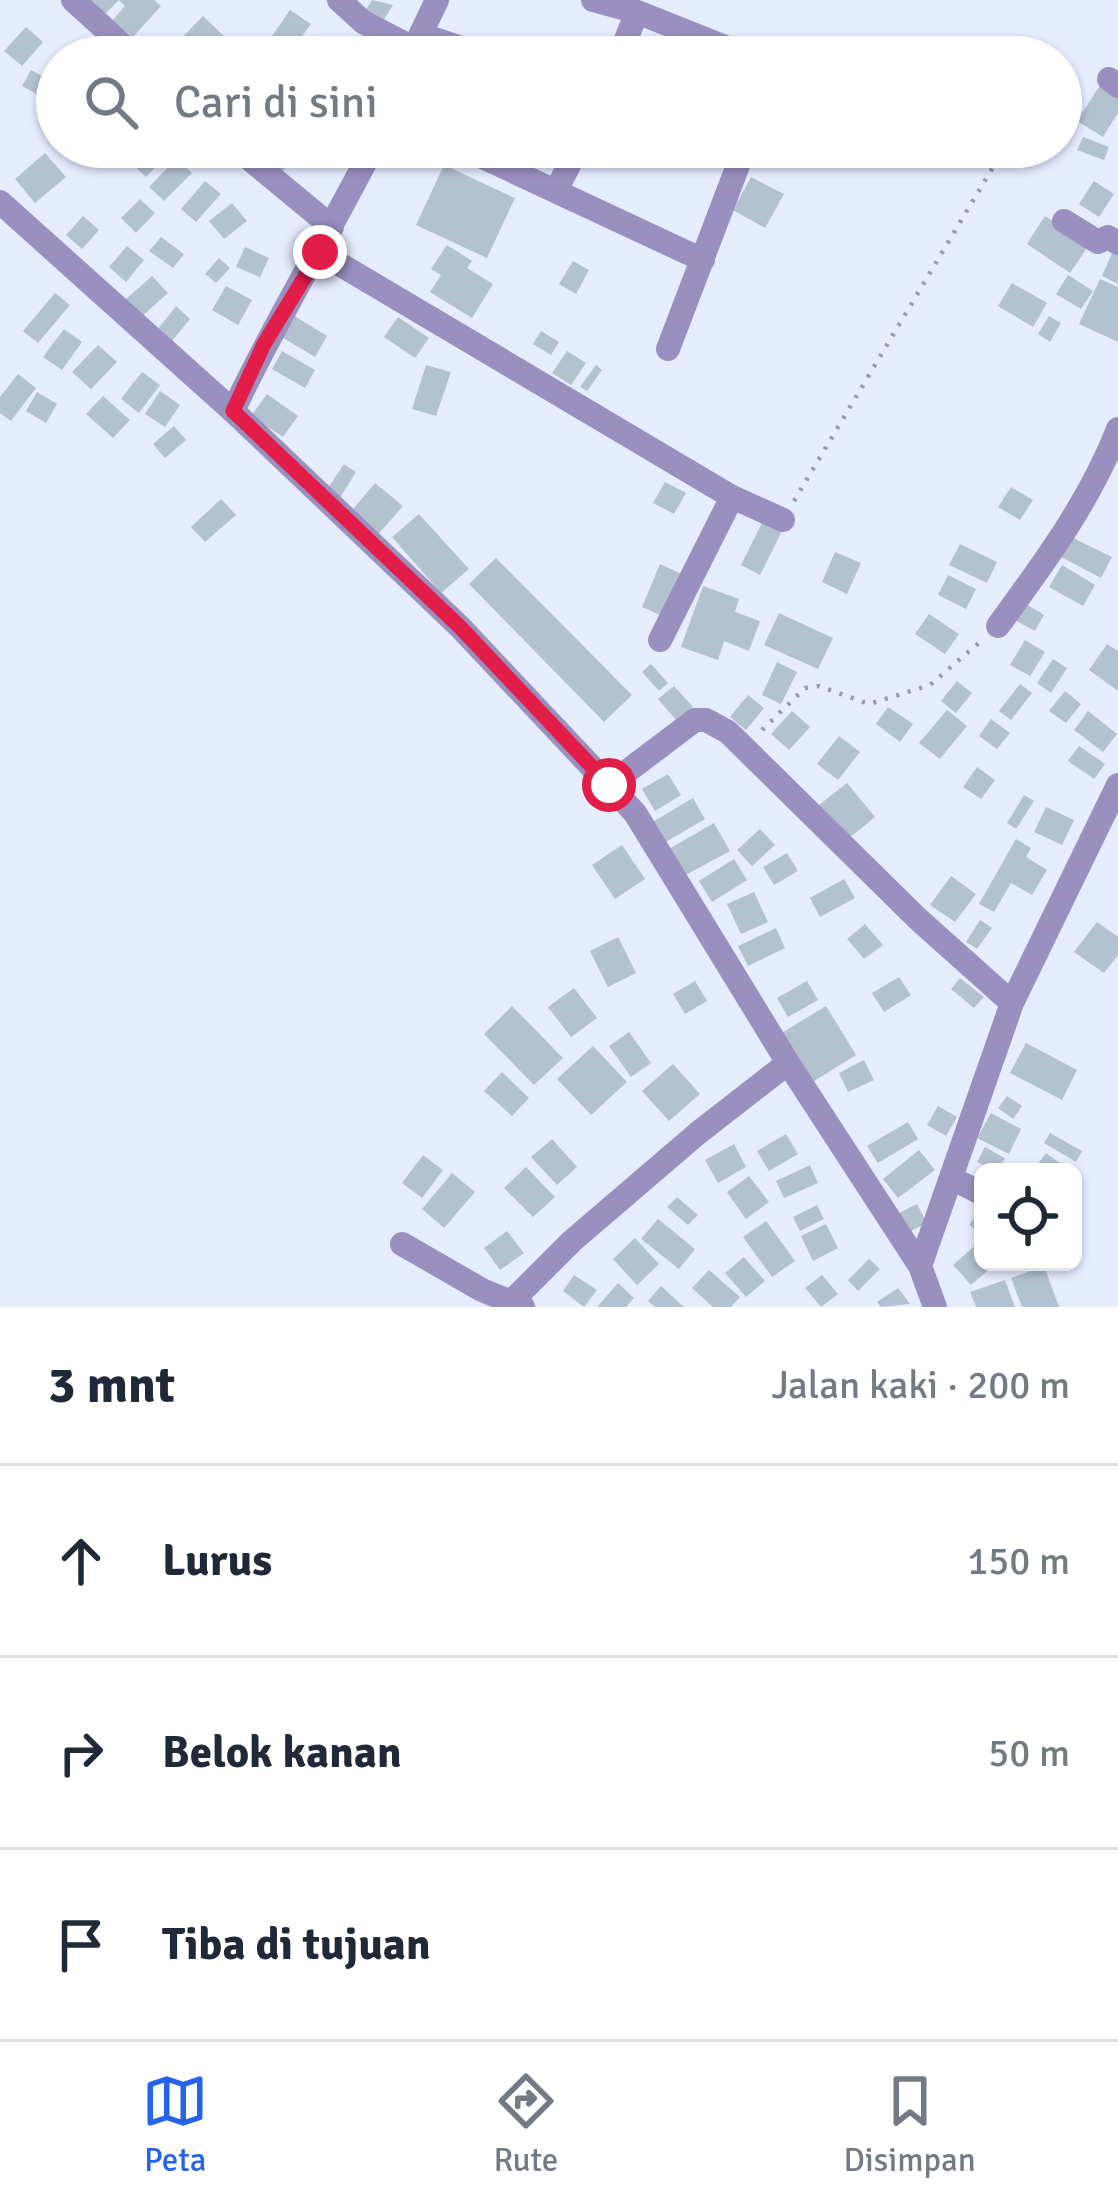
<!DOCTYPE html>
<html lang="id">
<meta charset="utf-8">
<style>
body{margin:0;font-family:Signika,sans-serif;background:#f2f2f3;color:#1f2937}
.controls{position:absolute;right:36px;bottom:36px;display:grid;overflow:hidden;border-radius:18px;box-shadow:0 3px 9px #0004}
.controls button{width:108px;height:108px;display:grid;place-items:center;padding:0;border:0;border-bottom:3px solid #e0e1e3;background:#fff;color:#1f2937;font:60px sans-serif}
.stop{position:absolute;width:36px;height:36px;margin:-27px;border:9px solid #e11d48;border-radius:50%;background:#fff}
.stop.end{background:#e11d48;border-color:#fff;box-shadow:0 3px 12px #0008}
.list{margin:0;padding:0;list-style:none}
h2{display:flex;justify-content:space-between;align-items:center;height:156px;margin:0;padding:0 48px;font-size:51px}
h2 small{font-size:39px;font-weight:400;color:#747a83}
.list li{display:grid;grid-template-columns:78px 1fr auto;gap:36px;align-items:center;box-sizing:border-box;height:192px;padding:0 48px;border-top:3px solid #e0e1e3}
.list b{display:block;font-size:45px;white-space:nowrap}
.list em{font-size:39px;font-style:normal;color:#747a83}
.icon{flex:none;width:66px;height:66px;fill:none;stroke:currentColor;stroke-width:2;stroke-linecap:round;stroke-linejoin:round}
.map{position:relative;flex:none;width:1118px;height:1307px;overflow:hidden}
.search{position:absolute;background:#fff;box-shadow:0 3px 9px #0004;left:36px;right:36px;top:36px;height:132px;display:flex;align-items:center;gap:30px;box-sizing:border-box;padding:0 42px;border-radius:66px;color:#747a83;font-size:45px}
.sheet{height:732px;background:#fff}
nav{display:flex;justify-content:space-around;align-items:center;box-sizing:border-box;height:168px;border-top:3px solid #e0e1e3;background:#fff;font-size:33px;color:#747a83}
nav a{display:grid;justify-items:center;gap:6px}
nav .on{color:#2563eb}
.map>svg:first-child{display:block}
</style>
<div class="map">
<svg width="1118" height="1307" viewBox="0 0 1118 1307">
<rect width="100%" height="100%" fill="#e6edff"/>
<path fill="#b3c2cf" d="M82,0H119L101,18Z
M119,0H154L161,6L133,37L113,20L125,6Z
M372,0L393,5L383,21L365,11Z
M290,10L311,24L292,50L272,36Z
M203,16L227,39L209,57H171L167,53Z
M26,27L43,42L22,66L4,51Z
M353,36L383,57H350L342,51Z
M643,38L663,48L659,57H634Z
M31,70L48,79L40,96L22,86Z
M1102,82L1118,92V113L1103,137L1077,121Z
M1083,137L1109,147L1104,160L1077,150Z
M99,147H132L117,168L95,153Z
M157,147H175L146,177L137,169Z
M263,147H308L279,174L258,151Z
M45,153L66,177L35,203L15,179Z
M177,158L192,173L164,201L149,187Z
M444,165L515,198L487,258L416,225Z
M751,177L784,194L765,228L733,210Z
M205,181L221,194L196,222L181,209Z
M1094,181L1114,194L1099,217L1079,204Z
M140,199L155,213L136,233L121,218Z
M232,203L247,221L224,239L209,221Z
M83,216L99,230L82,249L66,235Z
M1045,216L1089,245L1070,273L1027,244Z
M161,237L184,254L173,268L149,251Z
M447,245L472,261L467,268L493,284L472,318L430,292L441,275L431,269Z
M127,246L144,260L126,282L109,267Z
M245,247L269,258L260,277L236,267Z
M1113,251L1118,253V284L1102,276Z
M219,258L230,268L216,283L205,274Z
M573,261L589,270L576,294L559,284Z
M1068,275L1093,291L1081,309L1056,294Z
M152,276L168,293L140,318L125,300Z
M1100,279L1118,287V342L1079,324Z
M1012,283L1047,303L1033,327L998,306Z
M226,286L252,300L238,325L212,310Z
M55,293L70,305L38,343L23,331Z
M176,306L190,319L172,341L158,329Z
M293,315L327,336L315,357L280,336Z
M1049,316L1061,323L1050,342L1038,334Z
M398,317L429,338L415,358L384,337Z
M64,329L82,342L62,370L43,357Z
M541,331L559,342L551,355L533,344Z
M98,345L117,362L91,389L72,372Z
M282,351L315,370L305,388L272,369Z
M567,351L586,363L571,385L552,373Z
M426,365L451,372L436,416L412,409Z
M596,365L602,370L587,391L580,387Z
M142,372L160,385L139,413L121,399Z
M18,374L36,388L11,421L0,413V397Z
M160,391L180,405L165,427L145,414Z
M37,392L57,404L46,423L26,411Z
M267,394L298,416L283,437L251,416Z
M103,396L130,420L113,438L86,414Z
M174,426L186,440L165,458L153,444Z
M344,464L356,472L336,504L323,496Z
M665,482L686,493L674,514L653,503Z
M375,483L403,506L375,538L348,515Z
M1011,487L1033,500L1020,520L998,507Z
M221,499L236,515L205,542L191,527Z
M419,514L469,569L441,593L392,537Z
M765,517L784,527L760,575L741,565Z
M1071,537L1112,557L1101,578L1061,557Z
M960,544L997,562L987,583L949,565Z
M835,552L861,563L847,594L822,582Z
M496,558L632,695L604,722L469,584Z
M660,564L682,574L665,617L642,607Z
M1062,565L1095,585L1083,606L1049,587Z
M948,575L976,589L966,609L938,595Z
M703,586L739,599L735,612L760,621L749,651L724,641L718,660L681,647Z
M1023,602L1044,615L1035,631L1013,619Z
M779,613L833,638L818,669L764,645Z
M929,614L959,634L945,654L915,634Z
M1025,640L1045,652L1030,676L1010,665Z
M1107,644L1118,651V691L1089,670Z
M1053,659L1067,668L1051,693L1037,683Z
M777,662L797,672L781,704L762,695Z
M651,664L668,683L659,691L642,672Z
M957,681L972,693L956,713L941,701Z
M1020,684L1032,693L1011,720L999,711Z
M674,686L693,707L677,721L658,699Z
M1065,691L1081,704L1066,723L1049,711Z
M748,695L764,708L746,730L730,717Z
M888,707L913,724L900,742L876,724Z
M947,710L967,726L940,759L919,743Z
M792,711L810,727L789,750L771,734Z
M1088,711L1117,734L1103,752L1074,730Z
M991,719L1010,733L997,749L979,736Z
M839,736L860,752L838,780L817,764Z
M1079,746L1105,764L1094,779L1068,761Z
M977,767L995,780L981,799L963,787Z
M668,774L681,795L655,811L642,789Z
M847,783L875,817L848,839L819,805Z
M1024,795L1034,801L1016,829L1007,823Z
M693,798L705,819L659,846L646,826Z
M1046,807L1074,820L1062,845L1034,832Z
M714,823L730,851L684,876L669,849Z
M760,829L775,845L752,866L737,850Z
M1016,839L1031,848L1026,857L1047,870L1032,895L1011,883L994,912L979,904Z
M622,845L645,879L615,899L592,865Z
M787,853L798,871L774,885L763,867Z
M734,859L747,880L712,902L699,881Z
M951,876L976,894L955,922L930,905Z
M844,879L855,898L820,917L810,898Z
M754,892L768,922L741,934L727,904Z
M980,920L992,928L977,949L966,942Z
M1097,922L1118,937V955L1104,973L1074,952Z
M865,924L883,945L864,959L847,939Z
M776,928L785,948L748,966L738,946Z
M618,937L636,973L608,987L590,951Z
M899,977L911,995L884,1012L872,993Z
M960,978L984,997L974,1008L951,989Z
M695,981L707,1001L685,1014L673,994Z
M807,981L818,1000L788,1017L777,998Z
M574,988L597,1018L571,1037L548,1007Z
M512,1006L563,1058L534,1085L484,1034Z
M826,1006L856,1055L803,1088L772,1039Z
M629,1032L651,1063L631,1077L609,1046Z
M1026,1043L1077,1070L1062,1100L1010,1073Z
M593,1046L627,1082L591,1115L557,1079Z
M864,1060L874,1080L848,1092L839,1073Z
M673,1064L700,1094L669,1121L642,1091Z
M502,1072L529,1098L512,1116L484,1091Z
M1007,1096L1022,1106L1013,1119L998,1108Z
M938,1106L957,1117L946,1136L927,1125Z
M991,1113L1021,1129L1009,1154L977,1138Z
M908,1122L918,1139L878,1163L867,1146Z
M1050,1133L1082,1151L1076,1162L1044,1143Z
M786,1134L798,1154L769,1171L757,1151Z
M552,1139L577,1167L557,1185L531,1157Z
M734,1144L746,1167L718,1183L705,1160Z
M985,1147L1005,1158L997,1172L977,1162Z
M919,1150L935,1170L898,1198L883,1179Z
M1046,1153L1068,1169L1066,1172L1034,1169Z
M423,1155L443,1170L422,1198L402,1183Z
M810,1165L818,1183L784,1198L776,1181Z
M526,1167L555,1197L533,1217L504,1188Z
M452,1173L475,1192L444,1228L422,1209Z
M749,1176L769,1202L746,1219L727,1192Z
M677,1197L698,1215L688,1225L667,1207Z
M917,1204L927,1223L905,1234L895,1215Z
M817,1205L824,1219L800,1231L793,1217Z
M983,1205V1235L969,1225Z
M658,1219L695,1249L679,1269L641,1239Z
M766,1221L795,1261L772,1277L743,1237Z
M826,1224L838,1248L813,1261L801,1236Z
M507,1231L524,1253L500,1270L484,1248Z
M635,1238L659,1264L637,1285L613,1259Z
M979,1242L983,1247V1262H998L971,1285L953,1265Z
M744,1257L765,1281L746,1297L725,1273Z
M869,1259L880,1269L858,1291L848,1280Z
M1044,1266L1059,1307H1022L1011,1278Z
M709,1270L740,1297L731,1307H713L692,1288Z
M574,1275L597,1290L584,1307L563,1291Z
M822,1275L838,1294L821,1307L805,1288Z
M1005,1280L1015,1307H976L970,1292Z
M618,1283L634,1298L626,1307H597Z
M661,1286L684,1307H655L648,1301Z
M898,1288L910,1304L881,1307L877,1302Z"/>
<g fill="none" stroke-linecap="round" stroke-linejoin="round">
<path stroke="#959aa7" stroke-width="4.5" stroke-dasharray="3 9" stroke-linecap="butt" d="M900,57L917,54L922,57
M794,501L996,162L968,147
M762,730L805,688L819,686L869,704L930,685L981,641"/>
<path stroke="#9a90bf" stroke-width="24" d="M73,0L136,57
M339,0L363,22L413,48
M593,0L637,12L750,57
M422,35L488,57
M416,44L437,0
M619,57L637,12
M1109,79L1118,86
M235,147L332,227
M461,147L703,260
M557,189L578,147
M0,202L233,411L460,627L635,813L788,1063L920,1266L935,1307
M1064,221L1098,242L1108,237L1118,243
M319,252L732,497L660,640
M668,349L745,147
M233,411C275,321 328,236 373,147
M732,497L783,520
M998,626C1044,563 1090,501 1118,429
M609,785L695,720H706L728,732L918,919L1012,1003
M953,1179L983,1194
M402,1244L482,1290L523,1307
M920,1266L1012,1003L1118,785
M512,1301L572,1241L698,1133L788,1063"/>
</g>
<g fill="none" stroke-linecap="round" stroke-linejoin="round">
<path stroke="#e11d48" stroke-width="15" d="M320,252L264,344L233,411L460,627L609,785"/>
</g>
</svg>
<div class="controls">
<button><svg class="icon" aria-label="locate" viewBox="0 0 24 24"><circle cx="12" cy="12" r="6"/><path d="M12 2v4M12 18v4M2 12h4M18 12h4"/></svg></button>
</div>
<div class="stop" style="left:609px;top:785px"></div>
<div class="stop end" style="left:320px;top:252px"></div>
<div class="search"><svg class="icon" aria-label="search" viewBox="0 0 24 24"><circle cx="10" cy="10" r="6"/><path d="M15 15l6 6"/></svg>Cari di sini</div>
</div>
<section class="sheet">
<h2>3 mnt<small>Jalan kaki · 200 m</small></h2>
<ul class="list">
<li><svg class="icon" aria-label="ahead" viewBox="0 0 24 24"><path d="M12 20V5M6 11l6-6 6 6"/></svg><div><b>Lurus</b></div><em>150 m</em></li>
<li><svg class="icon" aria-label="right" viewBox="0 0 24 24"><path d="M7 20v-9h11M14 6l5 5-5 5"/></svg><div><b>Belok kanan</b></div><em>50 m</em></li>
<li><svg class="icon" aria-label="arrive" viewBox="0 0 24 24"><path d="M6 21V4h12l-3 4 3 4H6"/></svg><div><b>Tiba di tujuan</b></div></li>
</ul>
</section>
<nav>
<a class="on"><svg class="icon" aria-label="map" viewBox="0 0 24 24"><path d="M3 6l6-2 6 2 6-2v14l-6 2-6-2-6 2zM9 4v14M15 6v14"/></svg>Peta</a>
<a><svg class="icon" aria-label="directions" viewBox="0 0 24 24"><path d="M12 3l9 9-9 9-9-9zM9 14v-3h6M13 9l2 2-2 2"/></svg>Rute</a>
<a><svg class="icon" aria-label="saved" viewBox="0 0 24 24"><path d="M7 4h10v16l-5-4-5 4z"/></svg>Disimpan</a>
</nav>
